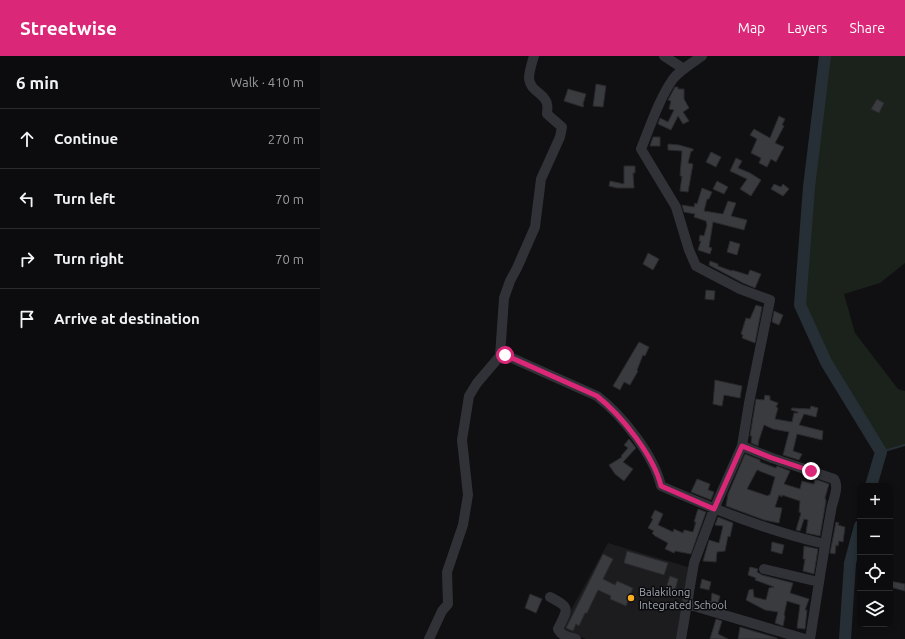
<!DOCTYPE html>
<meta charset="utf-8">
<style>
body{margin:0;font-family:Ubuntu,sans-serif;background:#151517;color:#f1f3f6}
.controls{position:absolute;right:12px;bottom:12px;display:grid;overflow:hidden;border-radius:8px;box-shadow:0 2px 6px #0003}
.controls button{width:36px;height:36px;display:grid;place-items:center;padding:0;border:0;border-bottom:1px solid #2c2c2e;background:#0c0c0e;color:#f1f3f6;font:20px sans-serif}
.stop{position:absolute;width:12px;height:12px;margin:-9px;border:3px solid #db2777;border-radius:50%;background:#fff}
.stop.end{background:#db2777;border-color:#fff;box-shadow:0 1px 4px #0008}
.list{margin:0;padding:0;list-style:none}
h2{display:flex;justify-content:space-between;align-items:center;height:52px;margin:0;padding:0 16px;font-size:17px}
h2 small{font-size:13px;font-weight:400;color:#9a9b9e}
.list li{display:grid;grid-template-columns:26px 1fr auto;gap:12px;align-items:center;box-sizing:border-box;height:60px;padding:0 16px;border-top:1px solid #2c2c2e}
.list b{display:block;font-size:15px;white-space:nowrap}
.list em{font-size:13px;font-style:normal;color:#9a9b9e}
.icon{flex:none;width:22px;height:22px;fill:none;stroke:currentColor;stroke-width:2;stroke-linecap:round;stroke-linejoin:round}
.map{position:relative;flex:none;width:585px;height:583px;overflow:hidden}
header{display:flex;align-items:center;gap:24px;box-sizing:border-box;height:56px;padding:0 20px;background:#db2777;color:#fff}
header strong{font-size:19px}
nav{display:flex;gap:22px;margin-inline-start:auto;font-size:14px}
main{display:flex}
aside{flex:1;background:#0c0c0e}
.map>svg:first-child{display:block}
</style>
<header>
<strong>Streetwise</strong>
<nav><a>Map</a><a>Layers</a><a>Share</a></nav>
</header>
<main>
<aside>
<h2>6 min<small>Walk · 410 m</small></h2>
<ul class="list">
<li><svg class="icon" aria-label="ahead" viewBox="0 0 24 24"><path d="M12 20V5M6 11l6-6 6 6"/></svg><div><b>Continue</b></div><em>270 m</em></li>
<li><svg class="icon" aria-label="left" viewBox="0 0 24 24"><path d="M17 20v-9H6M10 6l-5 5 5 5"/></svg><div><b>Turn left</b></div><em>70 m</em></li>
<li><svg class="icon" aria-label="right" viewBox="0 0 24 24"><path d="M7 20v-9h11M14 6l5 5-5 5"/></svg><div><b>Turn right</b></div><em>70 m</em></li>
<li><svg class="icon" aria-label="arrive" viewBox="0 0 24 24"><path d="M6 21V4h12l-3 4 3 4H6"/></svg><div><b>Arrive at destination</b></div></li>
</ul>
</aside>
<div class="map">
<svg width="585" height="583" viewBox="0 0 585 583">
<rect width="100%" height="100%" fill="#101012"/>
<path fill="#1c1c1f" d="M288,487L371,512L356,583H266L241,572Z"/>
<path fill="#1a221b" d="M506,0H585V207L560,227L524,238L535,277L578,333L585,335V389L561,396L506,306L480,249Z"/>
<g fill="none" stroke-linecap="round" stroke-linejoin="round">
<path stroke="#262f36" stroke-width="2" d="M561,396L585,389"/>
<path stroke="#262f36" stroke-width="12" d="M505,0L489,131L480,249L506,306L561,396L551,430
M525,583L530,507L540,470"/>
</g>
<path fill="#3a3b3f" stroke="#2a2a2e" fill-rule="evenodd" d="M276,28L286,30L283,51L273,50Z
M355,31H358V33H364V43L369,52L363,56L369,65L363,68L358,60L351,74L338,68L340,62L348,66L354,54L349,53L351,45L348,44Z
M248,33L266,38L263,48H262L264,49L263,51L244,45Z
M557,43L564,47L559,57L551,53Z
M459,60L465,63L462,69L464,70L455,87L464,91L456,106L451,103L447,111L439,107L441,102L431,97L437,83L430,79L434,73L450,82Z
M333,81H340V90H330Z
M348,88L359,89L373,93V95H371L368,107L373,108L368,136L360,135L362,120H360L362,95L348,94Z
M391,96L401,101L396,111L386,106Z
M416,102L422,105L418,112L430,117L441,124L431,140L420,133L427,123L410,115Z
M304,110H315V117H313L314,132H297L289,130L290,125L304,128Z
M397,125L408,131L404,138L393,133Z
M454,128L461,131L463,128L469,133L463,140L451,133Z
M382,132L392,136L389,143H387L384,155L403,158L408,145L416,147L411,160L427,164L424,174L393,166L389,191L392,192L390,198L378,194L381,185H379L380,179L384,180L387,169L386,165L374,161L375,158L364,156L362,149L374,151L375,147L377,148Z
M410,185L420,188L417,199L407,196Z
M328,197L339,203L333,214L323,208Z
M390,205L398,208V210L412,215V214L428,219L430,214L441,218L435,232L423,227L389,209Z
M386,234L395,235L394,244L385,243Z
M436,249L442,251L435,287L422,282L423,279L421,278L426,262L430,263Z
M454,255L463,259L459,269L452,266Z
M319,286L329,291L325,300L323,299L317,314L318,315L310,329L304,326L300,334L293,330Z
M395,324L422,330L420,342L404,339L402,350L393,348Z
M445,339L450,340V344L458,347L456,351L458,352L455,363L472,366L474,357H478V356L471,354L472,352L490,353L491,350L498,352L496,361L484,358L479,369L503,375L502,384L477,378L473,395L482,398L479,404L463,399L469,376L453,373L444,369L439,384L438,390L431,387L432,380H430L436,343L444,344Z
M309,383L316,392L303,406L313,413L304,425L295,418L289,409L302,401L301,400L308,392L304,389Z
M425,398L440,404V406L456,412L457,410L470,415L464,428L480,433L482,425L494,428L495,423L509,428L505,442L506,445L500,480L486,477L488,464L484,463L480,475L476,474L481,457L479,456L480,445L462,439V441L459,439L455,451L462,452L459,467L444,464L406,450L408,438ZM437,414L455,421L450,439H448V440L427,433Z
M377,423L390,428L388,434L394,436L391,444L371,436Z
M378,453L386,456L371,498L355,495L354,497L345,493L348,487L335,480L332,477L334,475L328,472L333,463L331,462L335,454L343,458L338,469L353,476L354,473L363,477L364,474L373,476L376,466H374Z
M398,461L413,467L410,481L408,480L405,495L397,496L396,506L383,505L389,484L399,487L403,470L395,469Z
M516,466L519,467L518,469L525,471L523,486L519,485L518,490L516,489L515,498L510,497Z
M452,486L464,489L462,498L451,495Z
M484,490L498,493L494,518L483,515L485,503H483Z
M307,495L348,507L344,519L304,507Z
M283,498L293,503L283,523L295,529L297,525L313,532L306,550L290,543L291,540L278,534L267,557H265L259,570L256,568L253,575L246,572Z
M430,511L438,513L437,516L442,519L473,527L470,537L489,543L485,554H487L485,573L477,572L480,549L467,545L464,559L465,560L463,570L455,567L458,556L445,554L426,544L429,534L433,533L434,541L446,544L449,532L454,531L435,524L436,522L428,519Z
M350,520L358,523L355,534L346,532Z
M382,523L391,526L389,534L380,532Z
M570,525L585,528V535L570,531Z
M392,537L400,540L397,550L384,546L385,544L391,546Z
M210,538L222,543L216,557L205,552Z
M396,563L402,565L398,578L408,583H390Z
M420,571L457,582V583H418Z"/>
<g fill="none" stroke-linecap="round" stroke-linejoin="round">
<path stroke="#313237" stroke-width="10" d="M344,0L364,13
M180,300L184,242L190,225L197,212L215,171L221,123L240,81L242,71L227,58C227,55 228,51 227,48C225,37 210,36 209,22C209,15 212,7 214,0
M422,390L452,402L514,423C520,432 512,445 511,455C503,498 497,540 490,583
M444,513L499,526
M230,541C251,552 248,552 238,573C241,580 249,581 256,583
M367,548L485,583
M109,583L122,555L128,548L127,516L143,469L148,439L142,384L149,340L157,327L180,300L185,299L277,340C302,359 334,399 341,430C394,453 448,475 505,488
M361,583L374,507L394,453L422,390L429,347L450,244L420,233L376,210L369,194L356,151L321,93C330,71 339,43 353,23C360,14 372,7 382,0"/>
</g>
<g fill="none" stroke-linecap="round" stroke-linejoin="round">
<path stroke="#db2777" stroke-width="5" d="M185,299L277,340C301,359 334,400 341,430L394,453L422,390L452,402L491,415"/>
</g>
<circle fill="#faac20" stroke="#0b0b0d" stroke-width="1.5" cx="311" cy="542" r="4"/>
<g text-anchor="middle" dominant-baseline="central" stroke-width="3" stroke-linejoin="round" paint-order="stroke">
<g font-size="11" fill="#a1a7b3" stroke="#0b0b0d" text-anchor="start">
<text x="319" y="536">Balakilong<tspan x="319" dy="13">Integrated School</tspan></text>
</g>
</g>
</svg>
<div class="controls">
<button>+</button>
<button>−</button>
<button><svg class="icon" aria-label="locate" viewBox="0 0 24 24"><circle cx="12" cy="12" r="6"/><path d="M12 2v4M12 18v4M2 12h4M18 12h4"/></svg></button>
<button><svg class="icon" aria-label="layers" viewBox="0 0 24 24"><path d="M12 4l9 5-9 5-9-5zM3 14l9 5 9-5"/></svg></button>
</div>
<div class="stop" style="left:185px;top:299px"></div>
<div class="stop end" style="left:491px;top:415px"></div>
</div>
</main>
